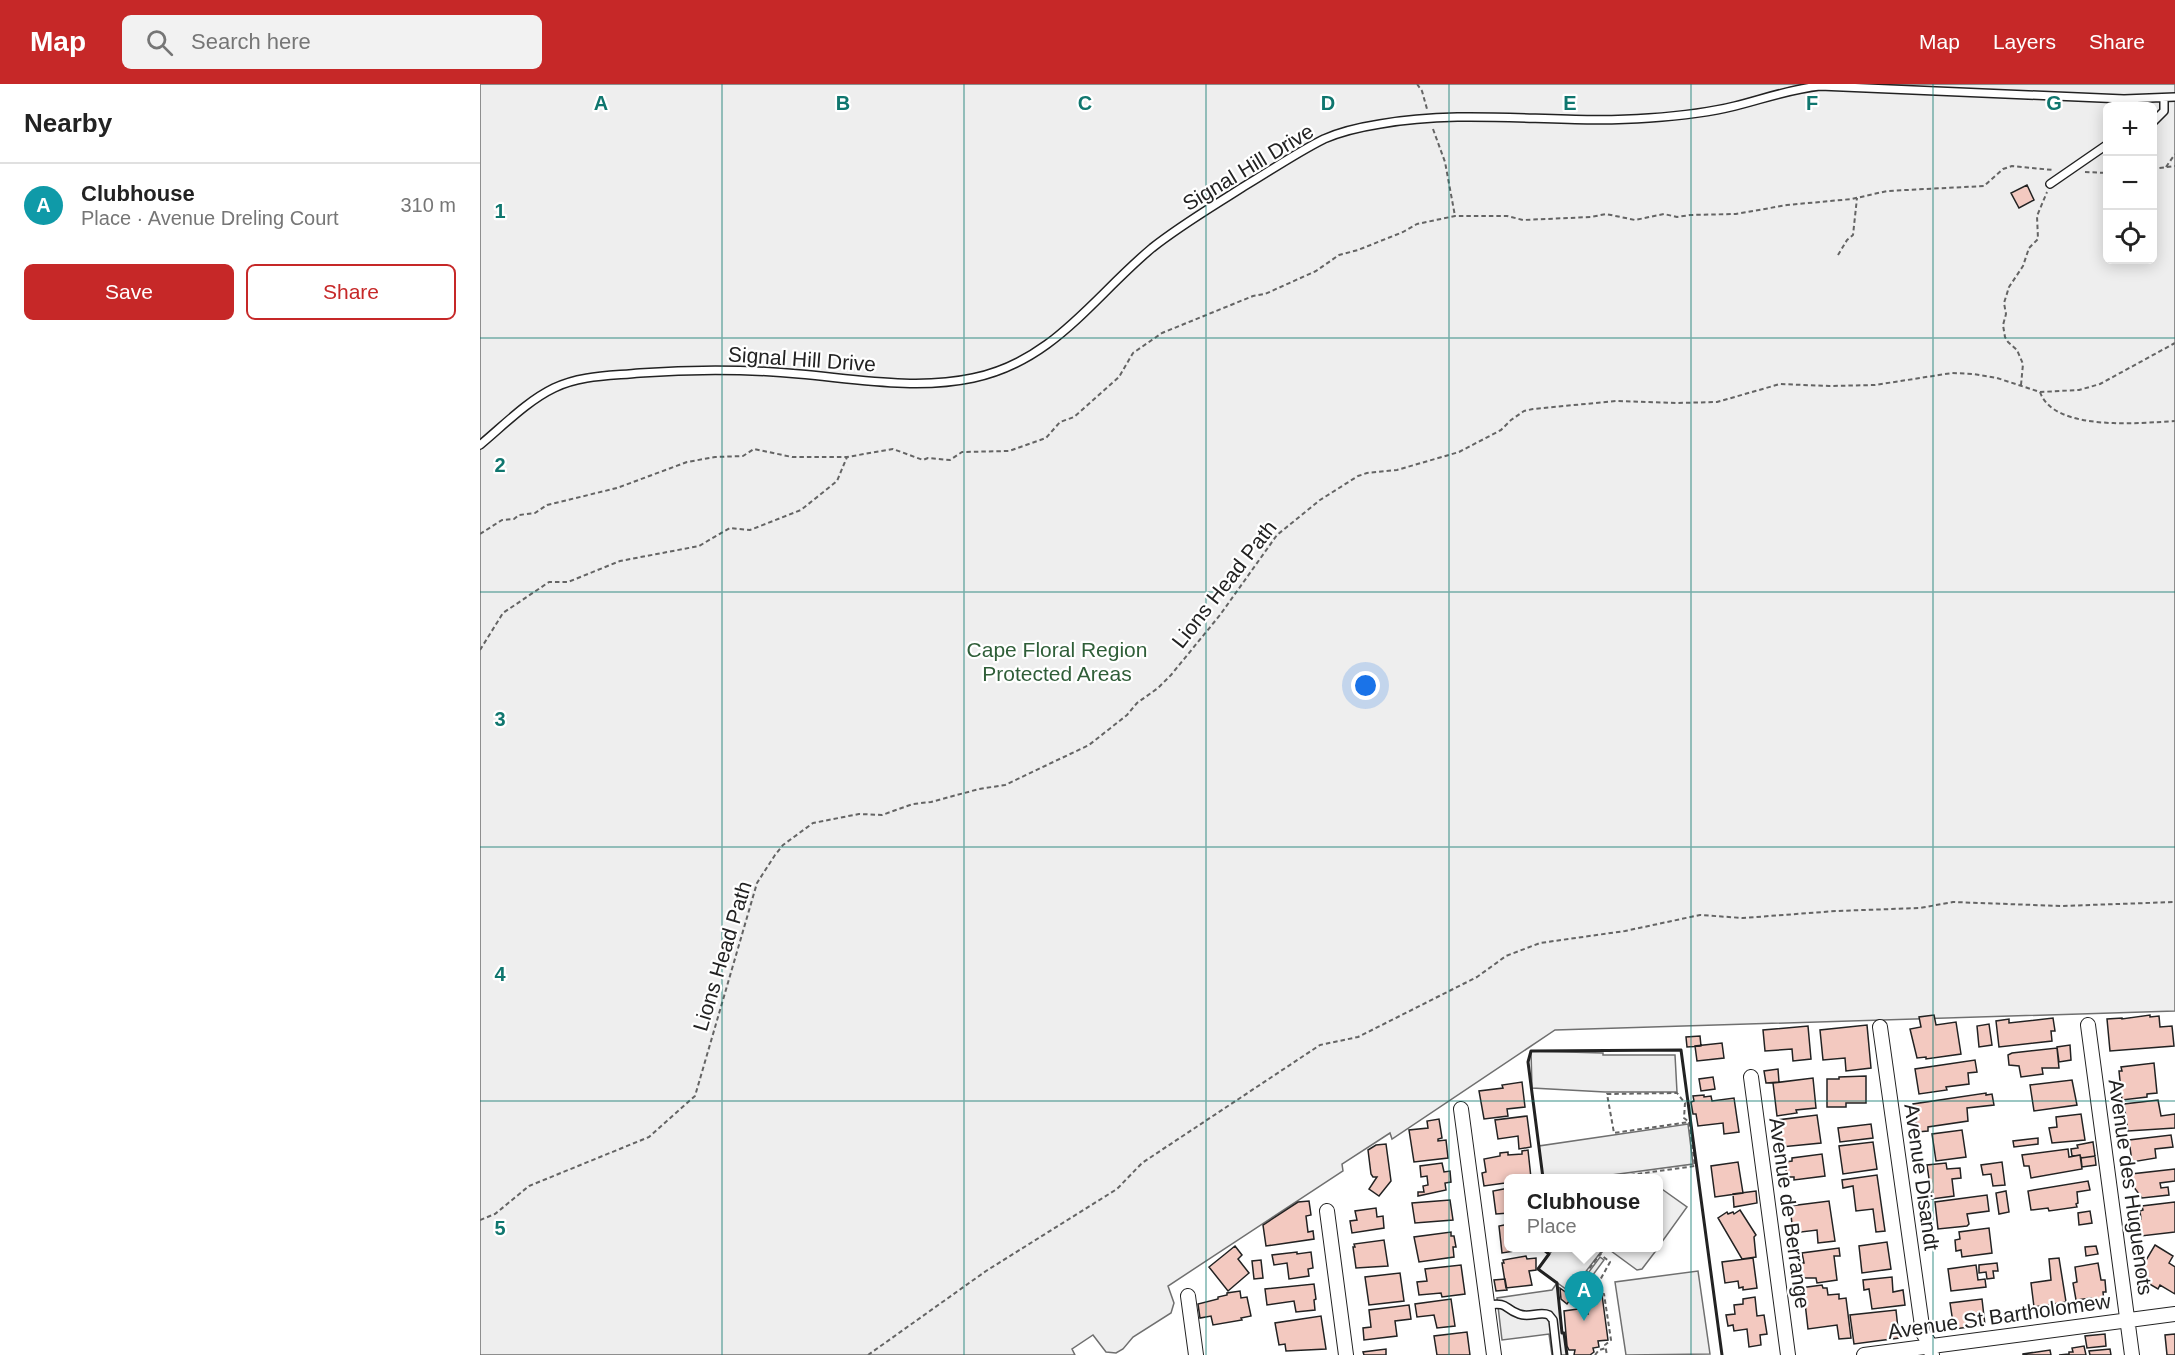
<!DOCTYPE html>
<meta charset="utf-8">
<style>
body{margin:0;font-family:Helvetica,sans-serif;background:#f2f2f2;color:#222}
.controls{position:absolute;right:18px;top:18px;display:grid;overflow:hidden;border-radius:9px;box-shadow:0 3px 15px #0003}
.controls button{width:54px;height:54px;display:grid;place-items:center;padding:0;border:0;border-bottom:2px solid #e0e0e0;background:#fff;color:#222;font:30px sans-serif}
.you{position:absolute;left:886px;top:602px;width:21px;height:21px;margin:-15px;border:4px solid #fff;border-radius:50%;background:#1a73e8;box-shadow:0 0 0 9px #1a73e833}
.badge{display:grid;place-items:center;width:39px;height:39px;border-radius:50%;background:#c62828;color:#fff;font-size:20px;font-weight:700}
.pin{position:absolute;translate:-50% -50px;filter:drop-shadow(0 2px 3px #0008)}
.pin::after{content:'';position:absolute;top:32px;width:21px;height:18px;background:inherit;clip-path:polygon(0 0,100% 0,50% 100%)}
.popup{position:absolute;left:1024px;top:1090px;width:159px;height:78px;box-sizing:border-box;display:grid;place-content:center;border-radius:9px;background:#fff;filter:drop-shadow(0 2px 4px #0005);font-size:20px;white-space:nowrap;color:#767676}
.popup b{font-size:22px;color:#222}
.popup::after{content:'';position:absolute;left:50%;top:100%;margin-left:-12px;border:12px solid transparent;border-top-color:#fff}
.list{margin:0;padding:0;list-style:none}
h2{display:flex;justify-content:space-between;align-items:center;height:78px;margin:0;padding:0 24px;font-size:26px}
h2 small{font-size:20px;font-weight:400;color:#767676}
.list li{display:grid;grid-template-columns:39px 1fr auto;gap:18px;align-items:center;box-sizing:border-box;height:84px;padding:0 24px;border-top:2px solid #e0e0e0}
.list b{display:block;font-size:22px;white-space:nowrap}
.list p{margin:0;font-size:20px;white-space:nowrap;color:#767676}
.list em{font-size:20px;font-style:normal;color:#767676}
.actions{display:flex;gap:12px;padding:18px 24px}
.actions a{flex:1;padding:14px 0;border:2px solid #c62828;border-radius:9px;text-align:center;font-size:21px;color:#c62828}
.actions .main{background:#c62828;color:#fff}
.icon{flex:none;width:33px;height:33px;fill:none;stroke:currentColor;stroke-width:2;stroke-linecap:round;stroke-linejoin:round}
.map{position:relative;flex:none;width:1695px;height:1271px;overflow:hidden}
header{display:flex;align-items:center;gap:36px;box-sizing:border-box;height:84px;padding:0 30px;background:#c62828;color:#fff}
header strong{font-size:28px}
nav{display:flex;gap:33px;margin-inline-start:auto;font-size:21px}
.search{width:420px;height:54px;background:#f2f2f2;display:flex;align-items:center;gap:15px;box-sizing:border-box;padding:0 21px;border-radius:9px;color:#767676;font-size:22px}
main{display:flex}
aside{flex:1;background:#fff}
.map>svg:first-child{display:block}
</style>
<header>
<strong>Map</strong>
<div class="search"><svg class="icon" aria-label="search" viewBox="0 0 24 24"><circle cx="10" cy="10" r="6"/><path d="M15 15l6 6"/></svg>Search here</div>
<nav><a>Map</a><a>Layers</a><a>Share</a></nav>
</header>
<main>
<aside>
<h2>Nearby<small></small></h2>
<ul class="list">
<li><span class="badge" style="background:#0f9aa8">A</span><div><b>Clubhouse</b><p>Place · Avenue Dreling Court</p></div><em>310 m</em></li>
</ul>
<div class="actions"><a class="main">Save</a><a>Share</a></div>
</aside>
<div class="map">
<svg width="1695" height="1271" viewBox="0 0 1695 1271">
<rect width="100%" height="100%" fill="#fff"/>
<path fill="#eee" stroke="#6f6f6f" stroke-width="1.5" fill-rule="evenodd" d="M0,0H1695V927L1075,946L912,1055L910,1049L862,1080L863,1087L688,1202L694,1219L691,1229L653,1253L643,1265L636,1269L626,1268L613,1251L592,1265L595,1271H0ZM1628,22H1672V176H1628Z
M1051,967L1123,969V971H1195L1197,1008H1125L1052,1004Z
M1208,1040L1213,1080L1109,1094H1063L1059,1062Z
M1179,1103L1207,1123L1179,1162Z
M1074,1164H1124L1090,1208L1058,1185Z
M1127,1164H1178L1162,1185L1157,1186Z
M1120,1173L1124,1176L1098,1211L1094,1208Z
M1218,1187L1230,1270L1146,1271L1135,1198Z"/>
<path fill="#ededed" stroke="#6f6f6f" stroke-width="1.5" d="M1077,1199L1082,1248L1084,1249L1087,1271H1072L1069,1250L1022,1256L1017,1214L1072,1206Z"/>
<path fill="#f3c9c0" stroke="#222" stroke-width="1.5" d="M1547,101L1554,116L1539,124L1531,109Z
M1454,931L1456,941L1476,938L1481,970L1446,975V973L1437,974L1430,945L1441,943L1439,933Z
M1670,931V933L1679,932L1680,943L1692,942L1694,962L1630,967L1627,935L1642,934V935Z
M1573,934L1575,947H1571L1572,957L1519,963L1516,937L1529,935V939Z
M1509,940L1512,961L1499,963L1497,942Z
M1387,941L1391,984L1366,987L1365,974L1343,976L1340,946Z
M1328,942L1331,975L1313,977L1312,965L1285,967L1283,946Z
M1220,952L1221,962L1207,963L1206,953Z
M1242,959L1244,974L1217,977L1215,962Z
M1590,961L1591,976L1579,978L1577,963Z
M1577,964L1579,984H1562L1563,990L1541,993L1539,982L1529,981L1528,971L1532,969Z
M1495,976L1497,988L1488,989L1489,1000L1466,1003L1467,1006L1439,1010L1435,985Z
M1674,979L1677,1009L1667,1010V1013L1642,1016L1639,987H1642L1641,983Z
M1298,985L1299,998L1286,999L1284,987Z
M1386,992V1019H1366V1023H1347V995H1359V993Z
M1233,993L1235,1005L1221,1007L1219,995Z
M1333,994L1336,1024L1316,1026L1317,1029L1297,1032L1293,999Z
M1592,996L1597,1021L1554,1027L1550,1001Z
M1042,998L1045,1023L1027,1025L1028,1032L1004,1035L999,1007L1023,1004L1022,1001Z
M1506,1009V1011L1512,1010L1514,1021L1487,1024L1488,1037L1448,1043V1047L1437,1048L1433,1020Z
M1224,1011V1013L1231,1012L1232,1017L1254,1014L1259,1048L1244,1050L1243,1039L1218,1042L1216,1030H1213L1211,1018L1214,1017L1213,1012Z
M1678,1016L1681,1032L1695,1030V1044L1648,1047L1644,1020Z
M1601,1030L1605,1056L1572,1059L1569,1044L1577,1043L1576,1033Z
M1337,1031L1341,1059L1301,1063L1297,1036Z
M1047,1032L1051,1063L1039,1065L1038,1052L1018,1055L1015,1036Z
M959,1035L962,1054L958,1055V1057L966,1056L968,1074L934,1078L929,1046L948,1044L947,1037Z
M1391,1040L1393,1054L1360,1058L1358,1044Z
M1482,1046L1486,1073L1456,1077L1452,1050Z
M1691,1051L1693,1063L1675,1065L1676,1074L1652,1078L1649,1056Z
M1558,1054V1060L1534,1063L1533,1057Z
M1393,1058L1397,1085L1363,1090L1359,1062Z
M1613,1058L1615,1072L1601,1074L1600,1071L1592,1072L1591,1065L1598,1064L1597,1061Z
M906,1060L911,1097L899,1112L889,1105L897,1093H893L891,1090L888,1066L896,1061Z
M1588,1065L1589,1073L1600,1071L1602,1085L1551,1094L1549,1082H1544L1542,1071Z
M1048,1066L1051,1094H1029V1098L1025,1099L1004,1102L1002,1089L1006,1088L1004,1075L1020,1072V1069L1028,1068V1071L1042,1070V1067Z
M1342,1070L1345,1092L1314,1096V1093H1307L1305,1078L1312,1077V1074Z
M1615,1072L1616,1081L1602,1083L1601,1074Z
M1258,1078L1263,1109L1235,1113L1231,1082Z
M1522,1078L1525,1101L1513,1102L1511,1090L1503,1091L1501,1081Z
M962,1079L964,1088L970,1087L971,1098L965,1099L966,1106L938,1112V1108H944L943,1102L948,1101L947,1092L941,1093L940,1082Z
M1466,1079L1467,1085L1480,1084L1481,1094L1472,1095L1474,1112L1452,1115L1447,1081Z
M1695,1085V1097L1680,1099L1681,1104L1688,1103L1689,1111L1662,1114L1653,1102L1651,1090Z
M1397,1091L1405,1147L1396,1148L1393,1125L1376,1127L1373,1102L1363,1104L1362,1096Z
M1608,1097L1610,1106L1597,1108L1598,1119L1596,1120L1597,1123L1569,1127L1568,1124L1551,1126L1548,1107Z
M1029,1104V1129L1016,1130L1013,1107Z
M1276,1107L1277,1119L1254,1123L1253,1110Z
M1526,1107L1529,1128L1519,1130L1516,1109Z
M1507,1111L1509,1127L1487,1130L1489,1140L1487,1142L1458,1145L1455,1118Z
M970,1116L973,1136L935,1139L932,1119Z
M829,1117L831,1131L826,1132L828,1148L833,1147L834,1155L786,1162L783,1141L818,1118Z
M1349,1117L1355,1157L1338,1159L1337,1146L1313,1149L1310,1122Z
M1695,1118V1148L1661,1152L1659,1136L1661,1135L1660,1127L1663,1126L1662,1122Z
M896,1124L897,1133L903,1132L904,1144L872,1149L870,1137L877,1136L875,1127Z
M1260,1126L1276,1151L1274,1153L1276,1173L1262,1175L1238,1134L1247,1128L1248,1130L1253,1128L1254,1130Z
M1610,1127L1612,1139L1599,1141L1598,1129Z
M1029,1140V1164H1054L1022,1169L1019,1142Z
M1509,1144L1512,1169L1482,1173L1481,1166L1476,1167L1475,1156L1480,1155L1479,1148Z
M971,1148V1152H974L976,1163H973L974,1173L939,1178L934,1153Z
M904,1156L908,1182L876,1184L873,1163H875L874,1160Z
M1407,1158L1411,1185L1382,1189L1379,1162Z
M1675,1161L1693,1172L1689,1179L1695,1183V1210L1680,1201L1678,1205L1666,1198L1668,1194L1659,1188Z
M755,1162L762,1171L758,1175L769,1189L748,1207L729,1183Z
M1616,1162L1618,1170L1606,1172L1605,1163Z
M1359,1164L1360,1172H1354L1357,1196L1337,1199L1336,1194H1322L1320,1179H1324L1322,1169Z
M817,1168V1170L831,1168L833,1184L828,1185L829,1192L809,1195L807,1179L794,1181L792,1171Z
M1046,1172L1047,1175L1056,1174V1186L1049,1187L1052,1201L1026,1204L1022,1179H1024L1023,1176Z
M1273,1174L1277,1204L1263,1206V1203L1259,1204L1258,1197L1245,1199L1242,1178Z
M1579,1174L1586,1218L1554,1223L1551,1199L1571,1196L1569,1175Z
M781,1176L783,1194L774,1195L772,1177Z
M1517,1179L1518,1187H1513L1514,1194L1507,1195L1506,1188L1499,1189V1181Z
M1618,1179L1621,1196H1625L1626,1208H1623L1624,1218L1612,1219L1611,1214L1596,1216L1593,1199L1597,1198L1595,1183Z
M981,1181L985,1210L962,1213L961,1209L939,1211L937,1198L947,1197L945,1185Z
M1496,1181L1498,1196L1505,1195L1506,1203L1471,1207L1468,1185Z
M920,1189L924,1217L889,1221L885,1193Z
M1412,1193L1413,1208L1423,1206L1425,1221L1392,1225L1389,1205L1384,1206L1383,1196Z
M1025,1195L1027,1206L1016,1207L1014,1196Z
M834,1200L836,1215L834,1216L835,1226L816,1228L814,1217L787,1221L785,1205Z
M1342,1201L1343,1204H1347L1348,1211L1359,1210V1215L1366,1214L1371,1254L1359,1255L1357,1241L1328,1245L1324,1210H1321L1320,1204Z
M1080,1204L1092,1213L1087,1220L1081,1215Z
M760,1207L761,1214L767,1213L771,1232L761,1234L762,1236L733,1241L731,1232L720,1234L718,1220L738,1215V1213L747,1211V1209Z
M1122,1211L1128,1256L1118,1257L1119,1263L1113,1264L1114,1268L1110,1271H1094L1095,1266H1089L1087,1262L1084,1227L1105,1224L1106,1230H1108L1106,1213Z
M1275,1213L1277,1232L1284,1231L1287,1250L1280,1251L1281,1261L1269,1263L1267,1245L1254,1247L1253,1241L1248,1242L1246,1231L1255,1230L1254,1221L1263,1220V1215Z
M971,1215L975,1242L957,1244L954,1231L937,1233L935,1220Z
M1502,1215L1505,1241L1474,1245L1470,1219Z
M929,1221L931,1235L915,1237L917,1252L884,1256L883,1244L891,1243L889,1226Z
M1416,1226L1419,1254L1374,1260L1370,1231Z
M841,1232L846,1265L806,1267L805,1260L799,1261L795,1239Z
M987,1248L990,1271H957L954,1252Z
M1625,1250L1626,1262L1607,1264L1605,1252Z
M1695,1250V1271H1687L1685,1251Z
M1604,1262L1606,1271H1579L1589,1270V1268H1593L1592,1264Z
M906,1265V1271H884L883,1268Z
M1630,1265L1631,1271H1610L1609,1267Z
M1570,1266L1571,1271H1543V1270Z"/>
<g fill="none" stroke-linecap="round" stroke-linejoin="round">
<g stroke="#222" stroke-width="10">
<path id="lane" d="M1672,39L1684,27V15
M1570,100L1628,60
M0,361C23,342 47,317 74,304C101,291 131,292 160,289C214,285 266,285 319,290C376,295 437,306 493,294C574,277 613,213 672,164C701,141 732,123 763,103C790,87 816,69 844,55C862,47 881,43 900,40C989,24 1079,41 1169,34C1198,32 1227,29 1255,22C1283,15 1310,5 1340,2L1644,15L1695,13
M1007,1221C1030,1218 1022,1224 1039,1230C1049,1234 1060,1227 1069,1231L1073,1236L1077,1271"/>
</g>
<g stroke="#222" stroke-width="16">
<path id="street" d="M1608,941L1652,1271
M1400,943L1443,1249L1449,1259L1452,1271
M1271,993L1308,1271
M981,1025L1014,1271
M847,1127L866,1271
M708,1212L716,1271
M1384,1271L1695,1230"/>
</g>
<path stroke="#646464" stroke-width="2" stroke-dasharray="4.5 3" stroke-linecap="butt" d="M937,0L942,7L947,25
M953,45L965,78L975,132
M1686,83L1695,70
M1672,85L1695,82
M1605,88L1628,89
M1358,171L1367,156L1373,151L1377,114
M1541,301L1543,280L1537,266L1528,258L1525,253L1523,241L1526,230L1524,219L1529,203L1543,182L1549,164L1558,155L1557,132L1567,108
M1560,308C1574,348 1660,339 1695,337
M0,450L22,436L34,435L39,431L55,429L67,421L137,404L207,378L235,373L263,372L274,365L312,373H367L413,365L443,376L448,374L470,376L482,368L529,367L566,354L580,338L594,333L639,293L653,269L682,249L773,212L785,210L836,187L859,171L878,166L923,148L937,140L975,132H1027L1043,136L1111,133L1126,130L1155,136L1184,130L1197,133L1210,131L1256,130L1307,121L1372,115L1407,107L1504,102L1523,85L1532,82L1573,86
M0,566L23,529L69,498H88L140,477L219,462L250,444L270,446L321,426L357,397L367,373
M1128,1094L1215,1082L1209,1038L1134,1049L1127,1010L1197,1009L1205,1019L1204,1034L1209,1038
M0,1136L15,1130L49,1102L169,1053L215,1012L277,799L295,771L303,761L333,739L379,730L402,731L433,720L451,718L499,705L525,701L609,661L647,631L657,619L678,604L691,591L740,531L797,451L840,416L878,392L887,389L917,386L979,368L1021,346L1031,336L1044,327L1053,325L1136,317L1198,319L1237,318L1300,300L1349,302L1395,301L1472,289L1494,290L1517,294L1560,308L1599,306L1620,300L1695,259
M1120,1170L1125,1164
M1104,1218L1092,1208L1120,1170L1130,1178L1113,1209L1124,1210L1131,1256L1125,1261L1127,1271
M388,1271L506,1187L637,1105L662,1079L840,961L878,953L997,893L1026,872L1060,859L1145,847L1220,831L1263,834L1356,827L1440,824L1473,818L1581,822L1695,818
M1115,1271L1119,1266L1126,1264"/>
<use href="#lane" stroke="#fff" stroke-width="7"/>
<use href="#street" stroke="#fff" stroke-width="14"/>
<path stroke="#222" stroke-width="3" d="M1063,1094L1048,978L1051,967L1201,966L1242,1271
M1067,1164L1064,1166L1069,1170L1058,1185L1077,1199L1082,1249H1084L1087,1271"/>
</g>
<path fill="none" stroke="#0f766e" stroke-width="1.5" stroke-opacity="0.55" d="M242,0V1271M484,0V1271M726,0V1271M969,0V1271M1211,0V1271M1453,0V1271M0,254H1695M0,508H1695M0,763H1695M0,1017H1695"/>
<g text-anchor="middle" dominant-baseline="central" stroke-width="4.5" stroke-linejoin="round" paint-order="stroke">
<g font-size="21" fill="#222" stroke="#fff">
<text transform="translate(768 83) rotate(-31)">Signal Hill Drive</text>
<text transform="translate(322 275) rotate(4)">Signal Hill Drive</text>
<text transform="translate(744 500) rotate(-52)">Lions Head Path</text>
<text transform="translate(242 872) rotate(-73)">Lions Head Path</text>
<text transform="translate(1442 1093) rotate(82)">Avenue Disandt</text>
<text transform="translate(1651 1103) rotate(82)">Avenue des Huguenots</text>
<text transform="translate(1310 1129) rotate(82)">Avenue de Berrange</text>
<text transform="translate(1519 1232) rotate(-8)">Avenue St Bartholomew</text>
</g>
<g font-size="21" fill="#2f5e38" stroke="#fff">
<text x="577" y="565">Cape Floral Region<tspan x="577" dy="24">Protected Areas</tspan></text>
</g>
</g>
<g font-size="20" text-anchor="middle" font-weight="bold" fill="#0f766e" stroke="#fff" stroke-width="4.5" stroke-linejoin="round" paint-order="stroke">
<text x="121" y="26">A</text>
<text x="363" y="26">B</text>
<text x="605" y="26">C</text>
<text x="848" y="26">D</text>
<text x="1090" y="26">E</text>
<text x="1332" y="26">F</text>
<text x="1574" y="26">G</text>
<text x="20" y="134">1</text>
<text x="20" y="388">2</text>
<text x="20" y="642">3</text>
<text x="20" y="897">4</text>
<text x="20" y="1151">5</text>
</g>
</svg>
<div class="controls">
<button>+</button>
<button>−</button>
<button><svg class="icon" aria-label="locate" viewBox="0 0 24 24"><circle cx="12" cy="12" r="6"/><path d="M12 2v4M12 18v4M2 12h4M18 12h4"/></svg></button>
</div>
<div class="you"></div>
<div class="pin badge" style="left:1104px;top:1237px;background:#0f9aa8">A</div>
<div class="popup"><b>Clubhouse</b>Place</div>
</div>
</main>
